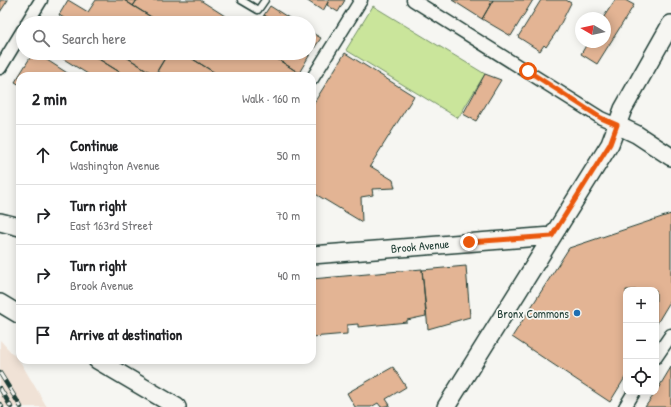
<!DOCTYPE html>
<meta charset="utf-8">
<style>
body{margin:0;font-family:"Patrick Hand",sans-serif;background:#f2f2f2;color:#202124}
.controls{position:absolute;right:12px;bottom:12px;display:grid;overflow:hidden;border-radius:8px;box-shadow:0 2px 10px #0003}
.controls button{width:36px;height:36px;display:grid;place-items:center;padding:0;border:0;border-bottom:1px solid #e0e0e0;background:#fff;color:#202124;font:20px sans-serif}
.compass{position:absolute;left:575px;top:12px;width:36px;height:36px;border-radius:50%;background:#fff;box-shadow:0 2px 10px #0003;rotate:279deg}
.stop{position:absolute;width:12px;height:12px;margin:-9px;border:3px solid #ea580c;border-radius:50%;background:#fff}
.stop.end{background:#ea580c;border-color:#fff;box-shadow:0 1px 4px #0008}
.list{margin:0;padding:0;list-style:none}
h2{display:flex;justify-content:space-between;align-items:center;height:52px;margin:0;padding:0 16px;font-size:17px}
h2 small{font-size:13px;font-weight:400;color:#757577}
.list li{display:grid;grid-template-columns:26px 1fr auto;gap:12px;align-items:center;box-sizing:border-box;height:60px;padding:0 16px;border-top:1px solid #e0e0e0}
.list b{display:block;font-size:15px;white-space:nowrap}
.list p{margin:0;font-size:13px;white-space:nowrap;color:#757577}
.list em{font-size:13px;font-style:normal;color:#757577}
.icon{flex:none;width:22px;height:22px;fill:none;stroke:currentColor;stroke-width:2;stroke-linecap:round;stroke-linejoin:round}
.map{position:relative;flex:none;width:671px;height:407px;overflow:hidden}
.search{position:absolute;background:#fff;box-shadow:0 2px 10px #0003;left:16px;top:16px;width:300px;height:44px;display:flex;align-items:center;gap:10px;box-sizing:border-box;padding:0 14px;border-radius:22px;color:#757577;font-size:15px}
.panel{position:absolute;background:#fff;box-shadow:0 2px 10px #0003;left:16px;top:72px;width:300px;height:292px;border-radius:12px}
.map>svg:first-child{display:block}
</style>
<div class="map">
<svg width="671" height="407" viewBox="0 0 671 407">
<rect width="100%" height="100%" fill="#f6f6f2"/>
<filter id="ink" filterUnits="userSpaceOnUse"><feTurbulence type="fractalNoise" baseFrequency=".025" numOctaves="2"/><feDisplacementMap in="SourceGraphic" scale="8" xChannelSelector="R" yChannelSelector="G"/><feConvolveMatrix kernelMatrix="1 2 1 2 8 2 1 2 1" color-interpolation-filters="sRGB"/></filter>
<g filter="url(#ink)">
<path fill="#f0e2d6" d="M0,340L21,363L47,407H0Z"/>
<path fill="#cae59b" stroke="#749168" d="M373,6L485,74L458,118L346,50Z"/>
<path fill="#e3b494" stroke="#1f3d34" d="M0,0H8L0,12Z
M68,0L88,12L96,0H124L161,23H72L59,15Z
M124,0H137L133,6Z
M137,0H200L236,23H161L133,6Z
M306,0H329L323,11Z
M329,0H345L338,12L327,5Z
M452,0H493L482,19Z
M493,0H533L511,36L482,19Z
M541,0H566L571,3L557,31L546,47L544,45L540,51L518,37Z
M615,0H625L634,5L597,64L581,54L588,42H605V18H603Z
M270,6L297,23L275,22L264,15Z
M264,15L275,22L274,23H259Z
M309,31L321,38L315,47L309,43Z
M309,43L315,47L309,56L305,53H309Z
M33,53H36L72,76H20V85L15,82Z
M54,53H89L126,76H91Z
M89,53H120L156,76H126Z
M120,53H168L155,75Z
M168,53H183L220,76H165L157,71Z
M183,53H268L299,73L297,76H220Z
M268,53H305L309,56L299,73Z
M345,53L414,96L370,166L393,180L395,188L372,189L373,195L361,197L362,222L312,192V106Z
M485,74L501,80L476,121L463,114Z
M671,214V300L656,325V290H626V376L610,402L512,337L569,248Z
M466,266L470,317L428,329L422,270Z
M422,269L426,316L407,320V322L358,327V324L347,325V334L312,337V279Z
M393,367L406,387L386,399L390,405L381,407L378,403L371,407H355L347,393Z
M671,367V407H645L656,392Z"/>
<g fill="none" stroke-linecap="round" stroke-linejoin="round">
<g stroke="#1f3d34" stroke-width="9">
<path id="lane" d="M241,0L258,10L265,0"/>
</g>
<g stroke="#1f3d34" stroke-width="15">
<path id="street" d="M413,0L601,118L617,125
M27,23L41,0
M0,68L23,30
M312,79L361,0
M656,357L671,335
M625,407L634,392"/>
</g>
<g stroke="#1f3d34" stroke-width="20">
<path id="secondary" d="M617,125L636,134L671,157
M0,222L20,227
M312,255L552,236
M0,303L20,315
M97,360L177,407
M446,407L610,144L623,109L671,24"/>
</g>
<use href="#lane" stroke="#f6f6f2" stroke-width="6"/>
<use href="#street" stroke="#f6f6f2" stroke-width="12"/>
<use href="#secondary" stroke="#f6f6f2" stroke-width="17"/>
<g stroke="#1f3d34" stroke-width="4.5">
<path id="rail" d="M0,373L21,407
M0,388L11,407
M0,404L2,407"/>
</g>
<use href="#rail" stroke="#f6f6f2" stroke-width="3" stroke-dasharray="9" stroke-linecap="butt"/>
</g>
</g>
<g fill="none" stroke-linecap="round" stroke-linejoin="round" filter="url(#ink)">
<path stroke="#ea580c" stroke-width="5" d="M469,242L552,236L610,144L617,125L601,118L528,71"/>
</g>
<circle fill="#1f6fb2" stroke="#f6f6f2" stroke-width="1.5" cx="577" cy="313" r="4"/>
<g text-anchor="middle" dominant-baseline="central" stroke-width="3.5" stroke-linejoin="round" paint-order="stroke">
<g font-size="12" fill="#1f3d34" stroke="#f6f6f2">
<text transform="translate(420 246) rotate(-5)">Brook Avenue</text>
</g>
<g font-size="12" fill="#1f3d34" stroke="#f6f6f2" text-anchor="end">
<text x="569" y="313">Bronx Commons</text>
</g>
</g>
</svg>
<div class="controls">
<button>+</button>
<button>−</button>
<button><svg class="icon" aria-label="locate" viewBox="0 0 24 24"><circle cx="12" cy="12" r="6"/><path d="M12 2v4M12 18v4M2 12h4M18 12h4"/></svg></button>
</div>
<svg class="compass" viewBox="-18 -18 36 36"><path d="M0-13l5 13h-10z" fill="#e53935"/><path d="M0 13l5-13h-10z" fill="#757577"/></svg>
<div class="stop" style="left:528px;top:71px"></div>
<div class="stop end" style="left:469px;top:242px"></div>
<div class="search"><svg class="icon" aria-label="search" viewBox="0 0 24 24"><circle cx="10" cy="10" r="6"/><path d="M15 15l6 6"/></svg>Search here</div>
<section class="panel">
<h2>2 min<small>Walk · 160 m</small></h2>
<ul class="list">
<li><svg class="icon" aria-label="ahead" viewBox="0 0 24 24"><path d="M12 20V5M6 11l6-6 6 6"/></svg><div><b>Continue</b><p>Washington Avenue</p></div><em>50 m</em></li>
<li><svg class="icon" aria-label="right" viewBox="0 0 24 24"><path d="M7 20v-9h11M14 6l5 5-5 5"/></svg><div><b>Turn right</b><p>East 163rd Street</p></div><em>70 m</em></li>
<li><svg class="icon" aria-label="right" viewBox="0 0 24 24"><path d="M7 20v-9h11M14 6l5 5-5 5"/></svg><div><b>Turn right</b><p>Brook Avenue</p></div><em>40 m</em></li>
<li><svg class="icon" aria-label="arrive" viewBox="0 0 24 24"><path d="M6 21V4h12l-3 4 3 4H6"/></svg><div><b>Arrive at destination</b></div></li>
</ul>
</section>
</div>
